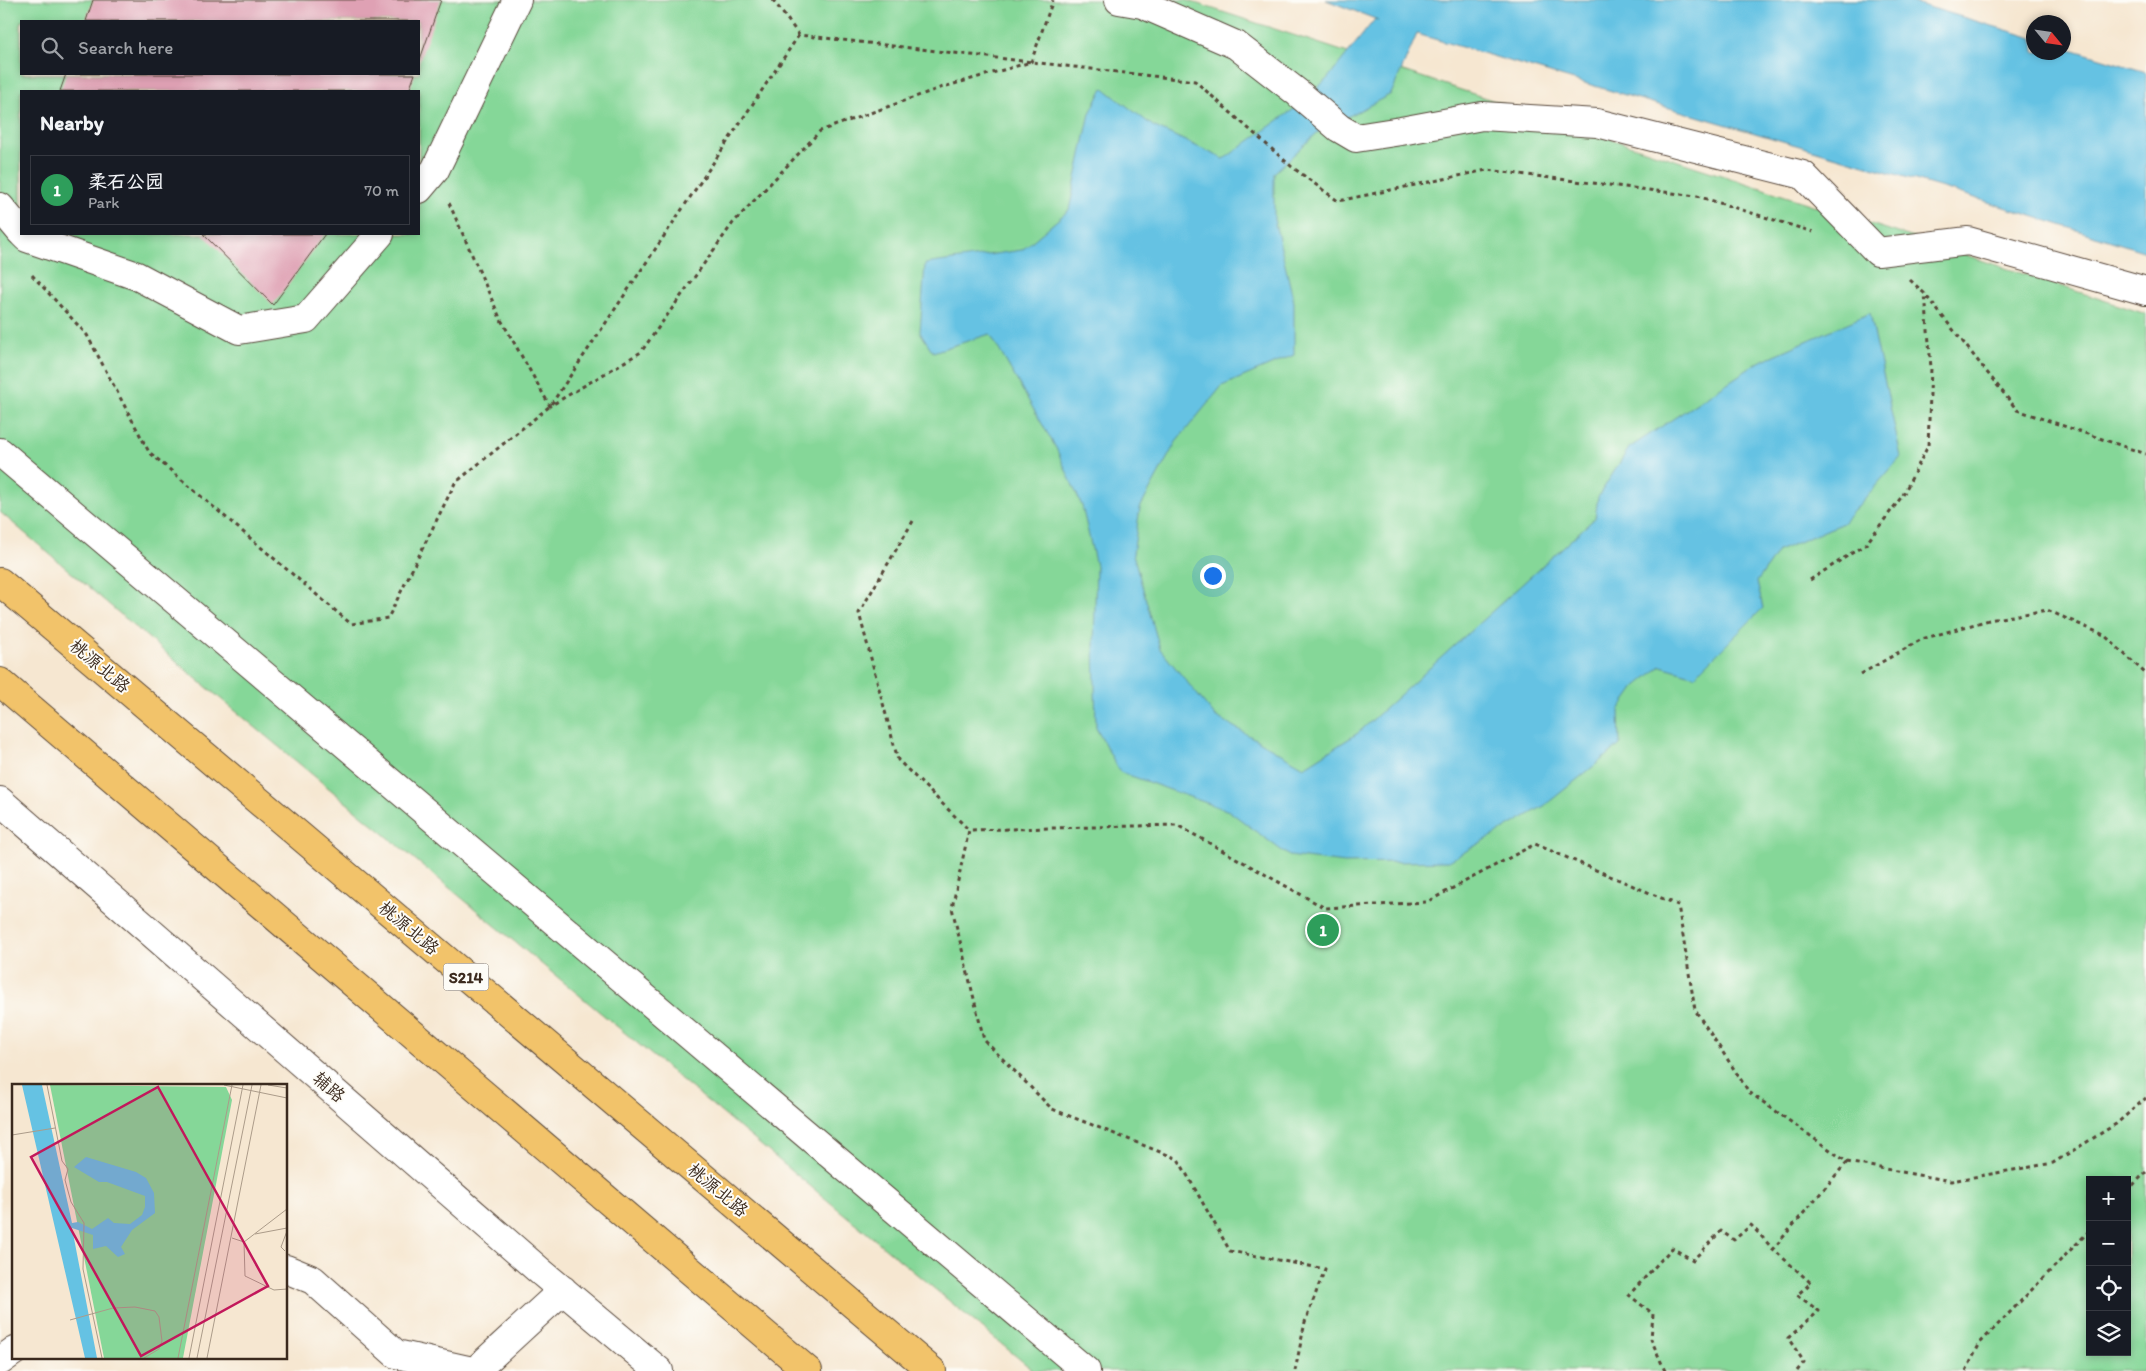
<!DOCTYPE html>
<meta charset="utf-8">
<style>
body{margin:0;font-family:Itim,"LXGW WenKai TC",sans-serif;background:#242831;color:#f1f3f6}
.controls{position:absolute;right:15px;bottom:15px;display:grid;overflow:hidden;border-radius:0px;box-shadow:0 2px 8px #0003}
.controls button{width:45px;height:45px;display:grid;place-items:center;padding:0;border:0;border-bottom:1px solid #363941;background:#171b24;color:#f1f3f6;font:25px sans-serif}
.compass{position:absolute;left:2026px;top:15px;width:45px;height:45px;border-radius:50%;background:#171b24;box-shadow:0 2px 8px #0003;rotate:119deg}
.you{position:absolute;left:1212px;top:575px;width:18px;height:18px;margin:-12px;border:4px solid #fff;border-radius:50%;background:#1a73e8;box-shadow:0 0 0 8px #1a73e833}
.badge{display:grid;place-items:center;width:32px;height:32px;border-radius:50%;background:#0f766e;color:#fff;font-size:16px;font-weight:700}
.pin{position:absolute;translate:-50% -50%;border:2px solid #fff;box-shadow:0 1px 5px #0006}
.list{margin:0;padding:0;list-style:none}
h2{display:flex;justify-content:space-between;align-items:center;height:65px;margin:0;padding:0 20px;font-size:21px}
h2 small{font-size:16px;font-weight:400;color:#9ea1a6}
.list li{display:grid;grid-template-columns:32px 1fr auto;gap:15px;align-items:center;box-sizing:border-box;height:70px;margin:0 10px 10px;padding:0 10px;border:1px solid #363941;border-radius:0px}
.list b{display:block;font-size:19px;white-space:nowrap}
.list p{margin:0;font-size:16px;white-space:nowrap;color:#9ea1a6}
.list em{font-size:16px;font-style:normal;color:#9ea1a6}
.icon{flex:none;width:28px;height:28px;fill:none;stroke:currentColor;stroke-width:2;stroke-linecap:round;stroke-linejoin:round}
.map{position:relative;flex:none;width:2146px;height:1371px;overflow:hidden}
.search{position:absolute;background:#171b24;box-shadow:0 2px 8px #0003;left:20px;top:20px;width:400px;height:55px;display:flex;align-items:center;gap:12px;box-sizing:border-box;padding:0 18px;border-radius:0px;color:#9ea1a6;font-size:19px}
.panel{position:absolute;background:#171b24;box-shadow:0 2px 8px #0003;left:20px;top:90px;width:400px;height:145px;border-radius:0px}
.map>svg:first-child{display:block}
</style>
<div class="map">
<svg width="2146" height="1371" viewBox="0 0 2146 1371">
<rect width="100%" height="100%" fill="#fdfcf7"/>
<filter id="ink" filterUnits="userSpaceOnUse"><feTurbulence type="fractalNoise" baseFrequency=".02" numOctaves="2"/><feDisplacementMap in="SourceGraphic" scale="10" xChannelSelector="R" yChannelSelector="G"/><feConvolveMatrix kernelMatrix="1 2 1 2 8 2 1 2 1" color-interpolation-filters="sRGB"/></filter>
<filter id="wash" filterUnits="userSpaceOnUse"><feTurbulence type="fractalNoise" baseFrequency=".0096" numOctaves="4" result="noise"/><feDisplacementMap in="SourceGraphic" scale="20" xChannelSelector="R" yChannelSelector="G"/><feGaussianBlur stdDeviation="1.12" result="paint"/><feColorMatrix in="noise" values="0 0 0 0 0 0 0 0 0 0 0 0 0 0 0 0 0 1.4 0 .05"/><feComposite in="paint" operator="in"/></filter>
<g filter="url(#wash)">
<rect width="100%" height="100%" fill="#f6e7d1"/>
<path fill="#85d798" stroke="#60805b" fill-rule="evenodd" d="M0,0H1186L2146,314V1371H1034L198,680L0,512ZM21,21H419V74H21ZM21,91H419V234H21ZM2090,1180H2127V1352H2090Z"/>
<path fill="#65c2e3" stroke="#507680" d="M1326,0H1905L2033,38L2034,52H2064V47L2146,72V252L1953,191L1417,34L1391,94L1317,133L1274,173V219L1294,302V355L1222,386L1176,442L1140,508L1133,554L1160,649L1215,716L1304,767L1358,733L1595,518L1598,497L1629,448L1759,362L1870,313L1901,457L1843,523L1778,551L1757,582L1763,608L1695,676L1661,666L1635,687L1619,710L1620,745L1544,806L1449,861L1345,863L1289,856L1229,811L1120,772L1096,728L1094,646L1096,566L1082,506L1056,448L990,334L933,352L920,332L925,264L1022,250L1069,210L1090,113L1103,88L1153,126L1224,159L1294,109L1327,79L1375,19L1378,20Z"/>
<g id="blocks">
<path fill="#dfa1b4" d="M93,0H441L419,62V21H86Z
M66,74H415L409,91H60Z
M203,234H325L273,305Z"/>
</g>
</g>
<g filter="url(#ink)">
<use href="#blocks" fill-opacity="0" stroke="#574639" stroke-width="1"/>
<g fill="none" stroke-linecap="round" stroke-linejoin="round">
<g stroke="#574639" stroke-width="30">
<path id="minor" d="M1119,0L1142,4L1236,45L1298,93L1339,128L1356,138L1401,131L1482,116L1597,123L1803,175L1878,252L1968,241L2146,291
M419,189L435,170L517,0
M0,207L21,232
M23,234L27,238L137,276L239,330L306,319L380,234
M0,452L1086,1371
M0,801L541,1272L659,1371
M286,1269L313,1280L396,1354L472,1371
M0,1361L14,1351
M475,1371L563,1290"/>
</g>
<g stroke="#574639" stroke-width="30">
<path id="major" d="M0,582L932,1371
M0,682L808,1371"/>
</g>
<path stroke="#574639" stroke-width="3" stroke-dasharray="4 4" stroke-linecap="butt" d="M773,0L799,35L1195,81L1292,167L1338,201L1487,170L1697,196L1813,232
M449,203L500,318L550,406L641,352L733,223L820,131L940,88L1031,62L1053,0
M32,275L87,335L149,452L351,624L388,618L455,483L550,406L799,35
M1910,280L1924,293L2017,410L2146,454
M913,521L859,613L898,760L969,830
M1810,580L1866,544L1903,495L1928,446L1931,368L1925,293
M1861,674L1922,639L1989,620L2047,610L2104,635L2146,674
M2127,1191L2146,1172
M1295,1371L1305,1322L1325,1269L1230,1251L1178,1159L1052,1109L984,1040L952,908L969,830L1177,825L1325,908L1427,902L1535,844L1678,905L1695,1010L1749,1092L1847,1162L1951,1181L2053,1163L2116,1124L2146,1098
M1665,1371L1651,1339L1653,1314L1629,1295L1672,1248L1693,1260L1721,1231L1734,1240L1751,1225L1773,1249
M1797,1371L1804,1362L1788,1338L1819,1311L1797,1295L1811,1283L1773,1249L1847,1162
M1966,1371L1980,1343L2090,1230"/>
<use href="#minor" stroke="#fff" stroke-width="28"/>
<use href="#major" stroke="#f2c36a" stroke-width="28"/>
</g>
</g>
<g text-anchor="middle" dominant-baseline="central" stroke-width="4" stroke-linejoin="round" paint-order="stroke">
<rect fill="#fdfcf7" stroke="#75695f" stroke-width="1" x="443.5" y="963.5" width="45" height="27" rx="4"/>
<g font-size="16" font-weight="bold" fill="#3b2a1e">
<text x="466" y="977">S214</text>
</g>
<g font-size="18" fill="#3b2a1e" stroke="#fdfcf7">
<text transform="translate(100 666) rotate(40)">桃源北路</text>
<text transform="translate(409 928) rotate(40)">桃源北路</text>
<text transform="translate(329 1087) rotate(41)">辅路</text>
<text transform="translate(718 1190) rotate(40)">桃源北路</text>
</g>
</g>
<g transform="translate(12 1084)">
<rect width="275" height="275" fill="#f6e7d1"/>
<path d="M38,1L214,3L220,16L171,274H92Z" fill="#85d798"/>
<path d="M10,1H30L60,139L66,138L80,145L96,134L102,139L118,140L130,131L133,123V112L95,98H87L62,83L74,73L124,88L134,94L142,109L143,129L120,146L109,163L113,170L106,173L94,162L81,165V151L60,144L85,274H73Z" fill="#65c2e3"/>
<path fill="none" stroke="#ab9b89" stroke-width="1" d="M35,1L50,77L56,85L53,96L59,118L72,139L71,185L90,274M212,1L275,14M256,1L275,4M0,51L43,44M243,150L275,144M220,154L232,158L275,125M232,158L233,192L262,206L275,205M273,167L269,163L275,147M58,236L101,224L123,223L143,227L147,233L150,257L147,265L132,274M166,274L220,1M177,274L231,1M185,274L240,1M195,274L249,1"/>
<path fill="#c2185b" fill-opacity="0.15" stroke="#c2185b" stroke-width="2.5" d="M146,3L256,202L129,272L19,73Z"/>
<rect width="275" height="275" fill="none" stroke="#3b2a1e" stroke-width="2.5"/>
</g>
</svg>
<div class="controls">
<button>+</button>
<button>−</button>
<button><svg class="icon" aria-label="locate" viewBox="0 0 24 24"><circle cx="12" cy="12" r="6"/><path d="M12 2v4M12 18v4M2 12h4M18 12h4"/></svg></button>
<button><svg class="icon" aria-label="layers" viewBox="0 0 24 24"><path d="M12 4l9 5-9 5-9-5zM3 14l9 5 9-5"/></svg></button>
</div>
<svg class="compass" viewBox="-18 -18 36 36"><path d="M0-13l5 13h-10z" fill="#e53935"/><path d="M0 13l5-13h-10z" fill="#9ea1a6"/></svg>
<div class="you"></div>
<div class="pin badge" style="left:1323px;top:930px;background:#2e9e5b">1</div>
<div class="search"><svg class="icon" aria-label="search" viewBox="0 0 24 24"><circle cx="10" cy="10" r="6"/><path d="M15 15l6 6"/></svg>Search here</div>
<section class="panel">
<h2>Nearby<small></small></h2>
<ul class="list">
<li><span class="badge" style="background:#2e9e5b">1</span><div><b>柔石公园</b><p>Park</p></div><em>70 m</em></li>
</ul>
</section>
</div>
